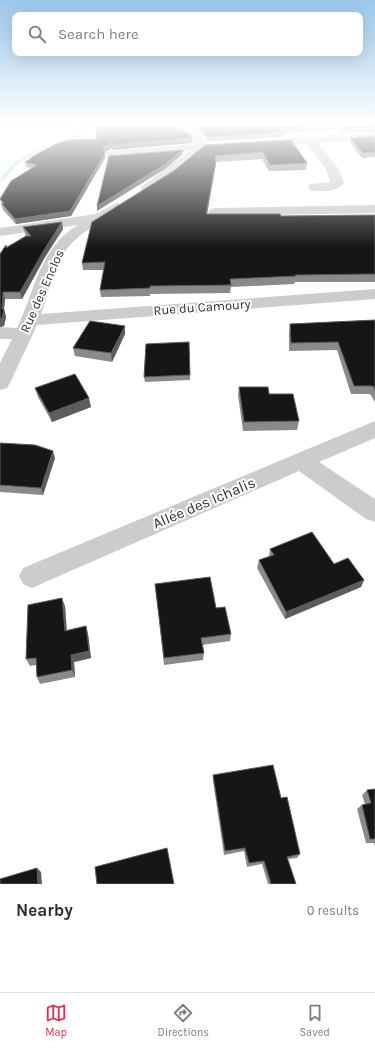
<!DOCTYPE html>
<meta charset="utf-8">
<style>
body{margin:0;font-family:Karla,sans-serif;background:#f7f7f7;color:#2b2b33}
.list{margin:0;padding:0;list-style:none}
h2{display:flex;justify-content:space-between;align-items:center;height:52px;margin:0;padding:0 16px;font-size:17px}
h2 small{font-size:13px;font-weight:400;color:#7c7c81}
.icon{flex:none;width:22px;height:22px;fill:none;stroke:currentColor;stroke-width:2;stroke-linecap:round;stroke-linejoin:round}
.map{position:relative;flex:none;width:375px;height:884px;overflow:hidden}
.search{position:absolute;background:#fff;box-shadow:0 4px 16px #0002;left:12px;right:12px;top:12px;height:44px;display:flex;align-items:center;gap:10px;box-sizing:border-box;padding:0 14px;border-radius:8px;color:#7c7c81;font-size:15px}
.sheet{height:108px;background:#fff}
nav{display:flex;justify-content:space-around;align-items:center;box-sizing:border-box;height:56px;border-top:1px solid #e1e1e2;background:#fff;font-size:11px;color:#7c7c81}
nav a{display:grid;justify-items:center;gap:2px}
nav .on{color:#ef2848}
.map>svg:first-child{display:block}
</style>
<div class="map">
<svg width="375" height="884" viewBox="0 0 375 884">
<rect width="100%" height="100%" fill="#fff"/>
<g fill="none" stroke-linecap="round" stroke-linejoin="round">
<path fill="#c7e2ee" fill-rule="evenodd" d="M77,125H81L82,132L71,145L63,146V144L67,143L78,132Z
M54,147L56,148V149C41,153 26,155 15,167C10,172 6,180 0,183C0,178 3,174 7,170C20,154 34,151 54,147Z"/>
<path fill="#ccc" fill-rule="evenodd" d="M173,125H184V126L199,134L203,137L206,143L210,144L212,146L210,148L205,150C193,160 158,195 142,191L140,188L189,151L111,159L107,158L105,155L107,152L111,151L194,144L191,138L173,129L171,127Z
M375,133V139L318,143L338,168L344,183C337,192 321,192 310,190L308,187L310,184L330,182L326,169L306,144L262,146L258,145L256,143L258,141L262,140Z
M117,203L122,204L124,207L122,210C105,220 84,230 70,245C56,260 48,294 41,314L375,289V299L37,325L10,383L7,388L0,390V363L12,339H0V327L17,328C35,291 39,248 78,225L0,236V228L95,214Z
M375,205V213L215,216L210,215L208,212L210,209L215,208Z
M375,421V438L319,462L375,499V522L366,519L299,471L41,584L32,588L23,584L19,576L23,568Z"/>
</g>
<path fill="#8a8a8a" d="M186,125H375V132L342,133L339,129L284,133L283,137L207,141L204,136Z
M375,136V157L362,158L350,142V138Z
M192,138V143L112,150L111,147L110,150L106,151L105,153V158L71,216L16,224L3,210L0,199L31,168L26,167L25,162L30,159V158L58,143Z
M291,140L307,163L306,170L269,171L262,159L216,162L215,168L207,214L281,216L375,215V282H295L294,284L231,287L230,293L150,294V296L101,297L100,290L104,270H83L82,263L175,170L205,145Z
M62,222L63,229L45,257L22,299H5L4,309L6,317L4,326L0,327L6,245V247L26,236L25,234L23,227Z
M375,320V402L370,394H351L337,350L289,351V332L290,324Z
M125,326V334L112,362L75,356L73,348Z
M190,375V380L145,382L144,377Z
M239,387L269,394L299,421L297,430L243,431L238,395Z
M35,388L91,407L52,422L38,397Z
M0,443L55,458L43,495L0,492Z
M270,549L334,564L364,580L361,587L285,619L257,568L259,560L269,556Z
M156,592L216,608L231,634L230,641L202,645L204,653L203,660L164,665Z
M65,606L67,630L86,626L88,634L91,658L74,662L75,677L40,684L37,677L36,665L30,666L26,659Z
M213,775L281,798L300,854L297,858L288,859L296,884H268L262,864L247,867L244,851L224,855L213,780Z
M375,789V846L374,843H366L357,809L362,805L365,804L362,795L367,790Z"/>
<path fill="#5c5c5c" d="M192,138V143L112,150L111,147L110,150L106,151L105,153V158L71,216L16,224L15,219L103,149L105,146L113,139Z
M183,150V154L165,169L97,211V206Z
M216,162L215,168L206,221V214Z
M62,222L63,229L45,257L22,299L20,292L44,250Z
M3,292L5,299L4,309L6,317L4,326L0,327V319L2,309Z
M125,326V334L112,362L111,353Z
M89,398L91,407L52,422L49,413Z
M53,451L55,458L43,495L41,488Z
M364,580L361,587L285,619L286,612Z
M62,598L65,606L67,638L65,631Z
M86,626L88,634L91,658L74,662L75,677L72,670L71,655Z
M37,868L41,872L42,884H38Z"/>
<path fill="#161616" stroke="#5c5c5c" d="M96,125H172L190,134L192,138L111,145L113,139L109,145L105,146L103,149L105,153L70,211L15,219L2,204L4,203L0,199L11,181L37,165L25,162L32,158H30L58,143L70,140L97,139Z
M194,125H375V127L343,129L340,125L281,128L284,132L207,137L204,131Z
M375,136V152L363,153L350,138Z
M291,140L307,163L270,165L263,152L215,156L216,162L206,214H280L281,216L375,215V274L295,275L296,276L230,279L231,285L150,286V288L100,290L105,262L82,263L92,222L175,170L205,145Z
M183,150L165,164L97,206L109,156Z
M62,222L44,250L20,292H3L2,309H4L2,318L0,319V254L6,245V248L26,236H31L23,227Z
M375,320V390L373,386H354L338,342L291,343L290,324Z
M90,321L125,326L111,353L73,348Z
M189,342L190,375L144,377L146,344Z
M75,374L89,398L49,413L35,388Z
M239,387H268L269,394H293L299,421L244,422Z
M0,443L35,445L53,451L41,488L0,485Z
M312,532L334,564L348,558L364,580L286,612L259,560L274,555L270,549Z
M210,577L216,608L225,607L231,634L201,638L204,653L164,658L155,584Z
M62,598L65,631L86,626L89,651L71,655L72,670L37,677L36,658L26,659L28,605Z
M273,765L281,798L287,797L300,854L287,857L296,884H271L264,861L249,863L245,848L225,851L213,775Z
M375,789V839H370L362,805L371,803L367,790Z
M167,848L174,884H97L95,867Z
M37,868L38,884H0V879Z"/>
<linearGradient id="sky" x2="0" y2="1"><stop stop-color="#9bc6ea"/><stop offset="0.5" stop-color="#fff"/><stop offset="1" stop-color="#fff" stop-opacity="0"/></linearGradient>
<rect width="375" height="248" fill="url(#sky)"/>
<g text-anchor="middle" dominant-baseline="central" stroke-width="4" stroke-linejoin="round" paint-order="stroke">
<g font-size="13" fill="#2f2f2f" stroke="#fff">
<text transform="translate(42 291) rotate(-66)">Rue des Enclos</text>
<text transform="translate(202 307) rotate(-4)">Rue du Camoury</text>
</g>
<g font-size="15" fill="#2f2f2f" stroke="#fff">
<text transform="translate(204 503) rotate(-23)">Allée des Ichalis</text>
</g>
</g>
</svg>
<div class="search"><svg class="icon" aria-label="search" viewBox="0 0 24 24"><circle cx="10" cy="10" r="6"/><path d="M15 15l6 6"/></svg>Search here</div>
</div>
<section class="sheet">
<h2>Nearby<small>0 results</small></h2>
<ul class="list">
</ul>
</section>
<nav>
<a class="on"><svg class="icon" aria-label="map" viewBox="0 0 24 24"><path d="M3 6l6-2 6 2 6-2v14l-6 2-6-2-6 2zM9 4v14M15 6v14"/></svg>Map</a>
<a><svg class="icon" aria-label="directions" viewBox="0 0 24 24"><path d="M12 3l9 9-9 9-9-9zM9 14v-3h6M13 9l2 2-2 2"/></svg>Directions</a>
<a><svg class="icon" aria-label="saved" viewBox="0 0 24 24"><path d="M7 4h10v16l-5-4-5 4z"/></svg>Saved</a>
</nav>
